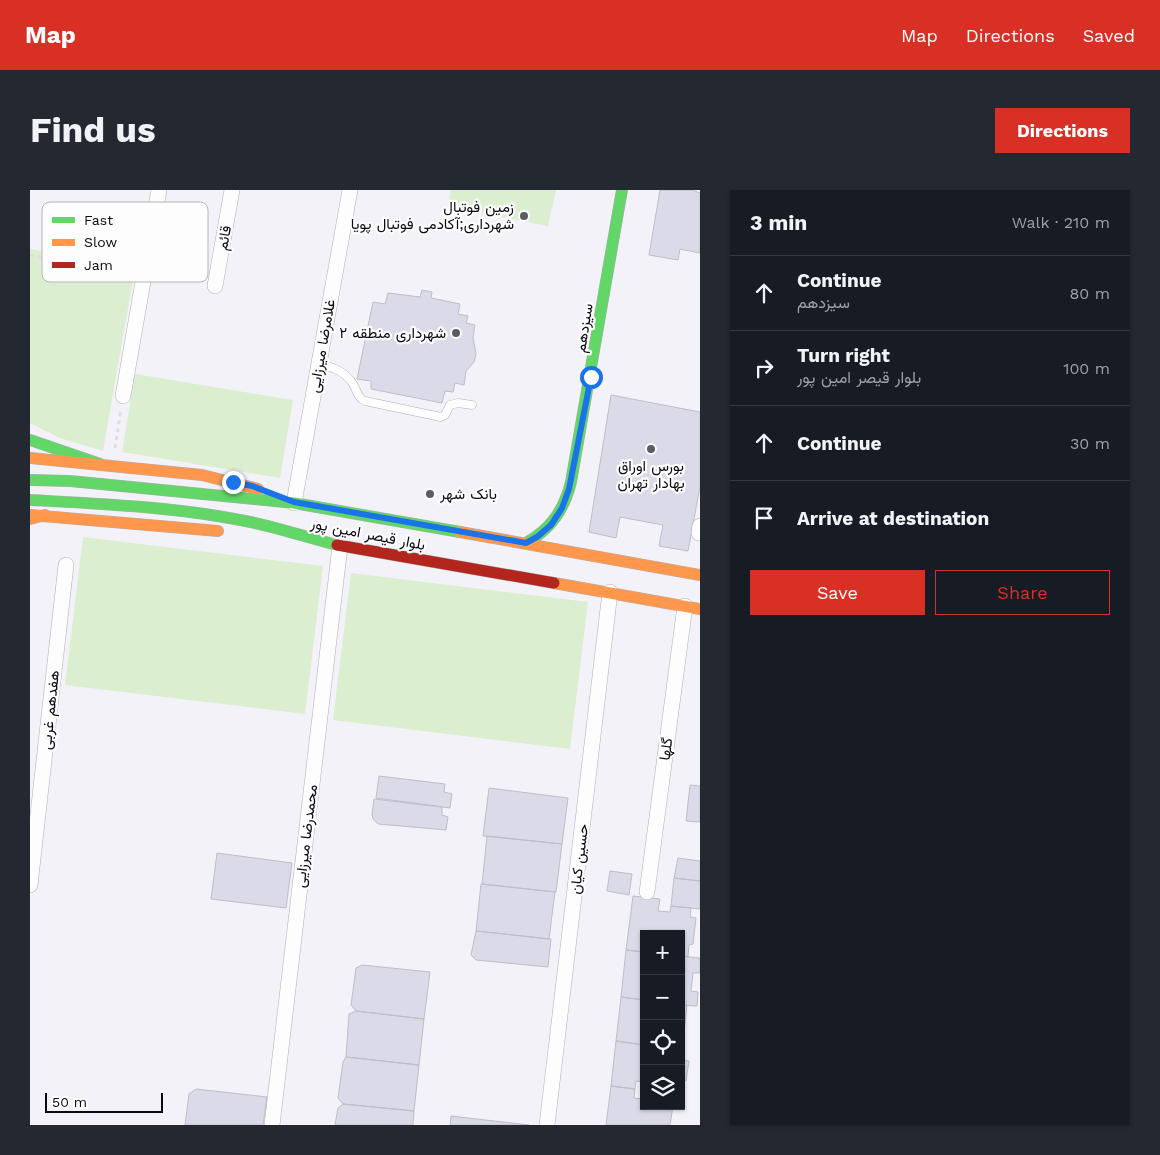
<!DOCTYPE html>
<meta charset="utf-8">
<style>
body{margin:0;font-family:"Work Sans",Vazirmatn,sans-serif;background:#242831;color:#f1f3f6}
.controls{position:absolute;right:15px;bottom:15px;display:grid;overflow:hidden;border-radius:0px;box-shadow:0 1px 4px #0004}
.controls button{width:45px;height:45px;display:grid;place-items:center;padding:0;border:0;border-bottom:1px solid #363941;background:#171b24;color:#f1f3f6;font:25px sans-serif}
.scale{position:absolute;left:15px;bottom:12px;width:118px;box-sizing:border-box;padding-left:5px;border:2px solid #0a0a15;border-top:0;font-size:14px;line-height:18px;white-space:nowrap;color:#0a0a15;-webkit-text-stroke:4px #fdfdfd;paint-order:stroke}
.stop{position:absolute;width:15px;height:15px;margin:-11px;border:4px solid #1a73e8;border-radius:50%;background:#fff}
.stop.end{background:#1a73e8;border-color:#fff;box-shadow:0 1px 5px #0008}
.list{margin:0;padding:0;list-style:none}
h2{display:flex;justify-content:space-between;align-items:center;height:65px;margin:0;padding:0 20px;font-size:21px}
h2 small{font-size:16px;font-weight:400;color:#9ea1a6}
.list li{display:grid;grid-template-columns:32px 1fr auto;gap:15px;align-items:center;box-sizing:border-box;height:75px;padding:0 20px;border-top:1px solid #363941}
.list b{display:block;font-size:19px;white-space:nowrap}
.list p{margin:0;font-size:16px;white-space:nowrap;color:#9ea1a6}
.list em{font-size:16px;font-style:normal;color:#9ea1a6}
.actions{display:flex;gap:10px;padding:15px 20px}
.actions a{flex:1;padding:11px 0;border:1px solid #d93025;border-radius:0px;text-align:center;font-size:18px;color:#d93025}
.actions .main{background:#d93025;color:#fff}
.icon{flex:none;width:28px;height:28px;fill:none;stroke:currentColor;stroke-width:2;stroke-linecap:round;stroke-linejoin:round}
.map{position:relative;flex:none;width:670px;height:935px;overflow:hidden;border-radius:0px}
header{display:flex;align-items:center;gap:30px;box-sizing:border-box;height:70px;padding:0 25px;background:#d93025;color:#fff}
header strong{font-size:24px}
nav{display:flex;gap:28px;margin-inline-start:auto;font-size:18px}
.intro{display:flex;align-items:center;justify-content:space-between;box-sizing:border-box;height:120px;padding:0 30px}
h1{margin:0;font-size:35px}
.button{padding:12px 22px;border-radius:0px;background:#d93025;color:#fff;font-size:18px;font-weight:700}
main{display:flex;gap:30px;padding:0 30px}
aside{flex:1;background:#171b24;border-radius:0px;box-shadow:0 1px 4px #0004}
.map>svg:first-child{display:block}
</style>
<header>
<strong>Map</strong>
<nav><a>Map</a><a>Directions</a><a>Saved</a></nav>
</header>
<div class="intro"><h1>Find us</h1><a class="button">Directions</a></div>
<main>
<div class="map">
<svg width="670" height="935" viewBox="0 0 670 935">
<rect width="100%" height="100%" fill="#f2f2f8"/>
<path fill="#dceed0" d="M421,0H526L518,36L418,16Z
M0,59L105,78L73,261L30,248L0,233Z
M105,184L263,210L250,288L92,262Z
M53,347L293,376L275,524L35,495Z
M321,383L558,412L540,559L303,530Z"/>
<path fill="#dadae9" stroke="#bebec7" d="M630,0H662L670,3V63L650,59L648,70L619,65Z
M392,100L402,102L401,108L430,114L428,124L438,126L436,133L445,135L443,147L446,164L444,172L436,181L434,195L425,193L423,202L415,201L412,213L341,199V191L327,189L343,112L355,114L358,103L390,107Z
M581,205L670,222V297L658,361L629,356L633,335L590,327L586,348L559,342Z
M349,586L415,594L414,602L422,604L420,618L346,608Z
M660,595L670,596V632L656,631Z
M459,598L538,608L532,654L453,646Z
M344,609L412,617V625L418,627L416,640L348,634L343,629L342,624Z
M457,646L532,654L526,702L452,694Z
M187,663L262,673L256,718L181,709Z
M648,668L670,671V691L644,688Z
M580,681L602,684L599,705L577,701Z
M644,688L670,691V719L641,716Z
M451,694L525,702L519,749L446,741Z
M603,706L630,709L628,721L640,722L641,716L661,718L660,727L666,728L663,754L659,755L658,767L651,766V744H614V762L596,760Z
M446,741L521,749L518,777L446,770L441,765Z
M596,760L614,762V810L591,807Z
M651,766L670,768V783H663L661,801L668,802L667,816L651,815Z
M332,775L400,782L394,829L326,821L321,815L326,778Z
M591,807L614,810V855L586,851Z
M651,815H657L652,859H651Z
M326,821L394,829L389,875L316,867L319,824Z
M586,851L614,855V892L606,891L605,899L581,896Z
M316,867L389,875L384,921L313,914L308,908L313,872Z
M651,870L659,871L656,891L651,890Z
M581,896L605,899L604,908L614,909V916H643L640,935H576Z
M166,899L237,907L233,935H155L159,904Z
M313,914L384,921L383,935H305L308,918Z
M421,926L499,935H420Z"/>
<g fill="none" stroke-linecap="round" stroke-linejoin="round">
<g stroke="#afafb8" stroke-width="9">
<path id="lane" d="M288,174C302,177 312,180 321,191C327,198 326,207 335,211L411,227L415,225L420,215L428,213L442,215"/>
</g>
<g stroke="#afafb8" stroke-width="16">
<path id="street" d="M185,96L202,0
M93,206L129,0
M264,313L320,0
M669,343L670,336
M0,695L36,375
M617,702L655,416
M242,935L310,356
M517,935L580,402"/>
</g>
<g stroke="#afafb8" stroke-width="12">
<path id="fast" d="M0,250L70,274
M0,290L40,291L264,313L430,342
M0,310C75,314 151,317 225,333C252,339 280,348 307,355
M496,353C521,339 534,320 541,292L592,0"/>
</g>
<g stroke="#afafb8" stroke-width="12">
<path id="slow" d="M0,268L172,285L228,299
M0,325L188,341
M0,329L15,325
M430,342L670,385
M524,393L670,419"/>
</g>
<g stroke="#afafb8" stroke-width="12">
<path id="jam" d="M307,355L524,393"/>
</g>
<path stroke="#dfdfe1" stroke-width="3" stroke-dasharray="4 4" stroke-linecap="butt" d="M0,65L100,86
M85,258L91,219"/>
<use href="#lane" stroke="#fdfdfe" stroke-width="8"/>
<use href="#street" stroke="#fdfdfe" stroke-width="15"/>
<use href="#fast" stroke="#63d668" stroke-width="11"/>
<use href="#slow" stroke="#ff974d" stroke-width="11"/>
<use href="#jam" stroke="#b3261e" stroke-width="11"/>
</g>
<g fill="none" stroke-linecap="round" stroke-linejoin="round">
<path stroke="#1a73e8" stroke-width="6" d="M203,292L222,296L264,312L496,353L507,347L521,335L532,318L539,299L561,187"/>
</g>
<g fill="#5b5b64" stroke="#fdfdfd" stroke-width="2">
<circle cx="494" cy="26" r="5"/>
<circle cx="426" cy="143" r="5"/>
<circle cx="621" cy="259" r="5"/>
<circle cx="400" cy="304" r="5"/>
</g>
<g text-anchor="middle" dominant-baseline="central" stroke-width="4.5" stroke-linejoin="round" paint-order="stroke">
<g font-size="15" fill="#0a0a15" stroke="#fdfdfd" text-anchor="end">
<text x="484" y="17">زمین فوتبال<tspan x="484" dy="17">شهرداری;آکادمی فوتبال پویا</tspan></text>
<text x="416" y="143">شهرداری منطقه ۲</text>
<text x="621" y="276" text-anchor="middle">بورس اوراق<tspan x="621" dy="17">بهادار تهران</tspan></text>
<text x="410" y="304" text-anchor="start">بانک شهر</text>
</g>
<g font-size="15" fill="#0a0a15" stroke="#fdfdfd">
<text transform="translate(194 48) rotate(-80)">قائم</text>
<text transform="translate(554 138) rotate(-81)">سیزدهم</text>
<text transform="translate(292 156) rotate(-80)">غلامرضا میرزایی</text>
<text transform="translate(338 344) rotate(11)">بلوار قیصر امین پور</text>
<text transform="translate(20 520) rotate(-84)">هفدهم غربی</text>
<text transform="translate(636 559) rotate(-82)">گلها</text>
<text transform="translate(276 646) rotate(-83)">محمدرضا میرزایی</text>
<text transform="translate(549 669) rotate(-83)">حسین کیان</text>
</g>
</g>
<rect x="12" y="12" width="166" height="80" rx="8" fill="#fdfdfd" stroke="#b4b4b7" stroke-width="1"/>
<rect x="22" y="27" width="23" height="6" fill="#63d668"/>
<rect x="22" y="49" width="23" height="7" fill="#ff974d"/>
<rect x="22" y="72" width="23" height="6" fill="#b3261e"/>
<g font-size="14" fill="#0a0a15">
<text x="54" y="35">Fast</text>
<text x="54" y="57">Slow</text>
<text x="54" y="80">Jam</text>
</g>
</svg>
<div class="controls">
<button>+</button>
<button>−</button>
<button><svg class="icon" aria-label="locate" viewBox="0 0 24 24"><circle cx="12" cy="12" r="6"/><path d="M12 2v4M12 18v4M2 12h4M18 12h4"/></svg></button>
<button><svg class="icon" aria-label="layers" viewBox="0 0 24 24"><path d="M12 4l9 5-9 5-9-5zM3 14l9 5 9-5"/></svg></button>
</div>
<div class="scale">50 m</div>
<div class="stop" style="left:561px;top:187px"></div>
<div class="stop end" style="left:203px;top:292px"></div>
</div>
<aside>
<h2>3 min<small>Walk · 210 m</small></h2>
<ul class="list">
<li><svg class="icon" aria-label="ahead" viewBox="0 0 24 24"><path d="M12 20V5M6 11l6-6 6 6"/></svg><div><b>Continue</b><p>سیزدهم</p></div><em>80 m</em></li>
<li><svg class="icon" aria-label="right" viewBox="0 0 24 24"><path d="M7 20v-9h11M14 6l5 5-5 5"/></svg><div><b>Turn right</b><p>بلوار قیصر امین پور</p></div><em>100 m</em></li>
<li><svg class="icon" aria-label="ahead" viewBox="0 0 24 24"><path d="M12 20V5M6 11l6-6 6 6"/></svg><div><b>Continue</b></div><em>30 m</em></li>
<li><svg class="icon" aria-label="arrive" viewBox="0 0 24 24"><path d="M6 21V4h12l-3 4 3 4H6"/></svg><div><b>Arrive at destination</b></div></li>
</ul>
<div class="actions"><a class="main">Save</a><a>Share</a></div>
</aside>
</main>
